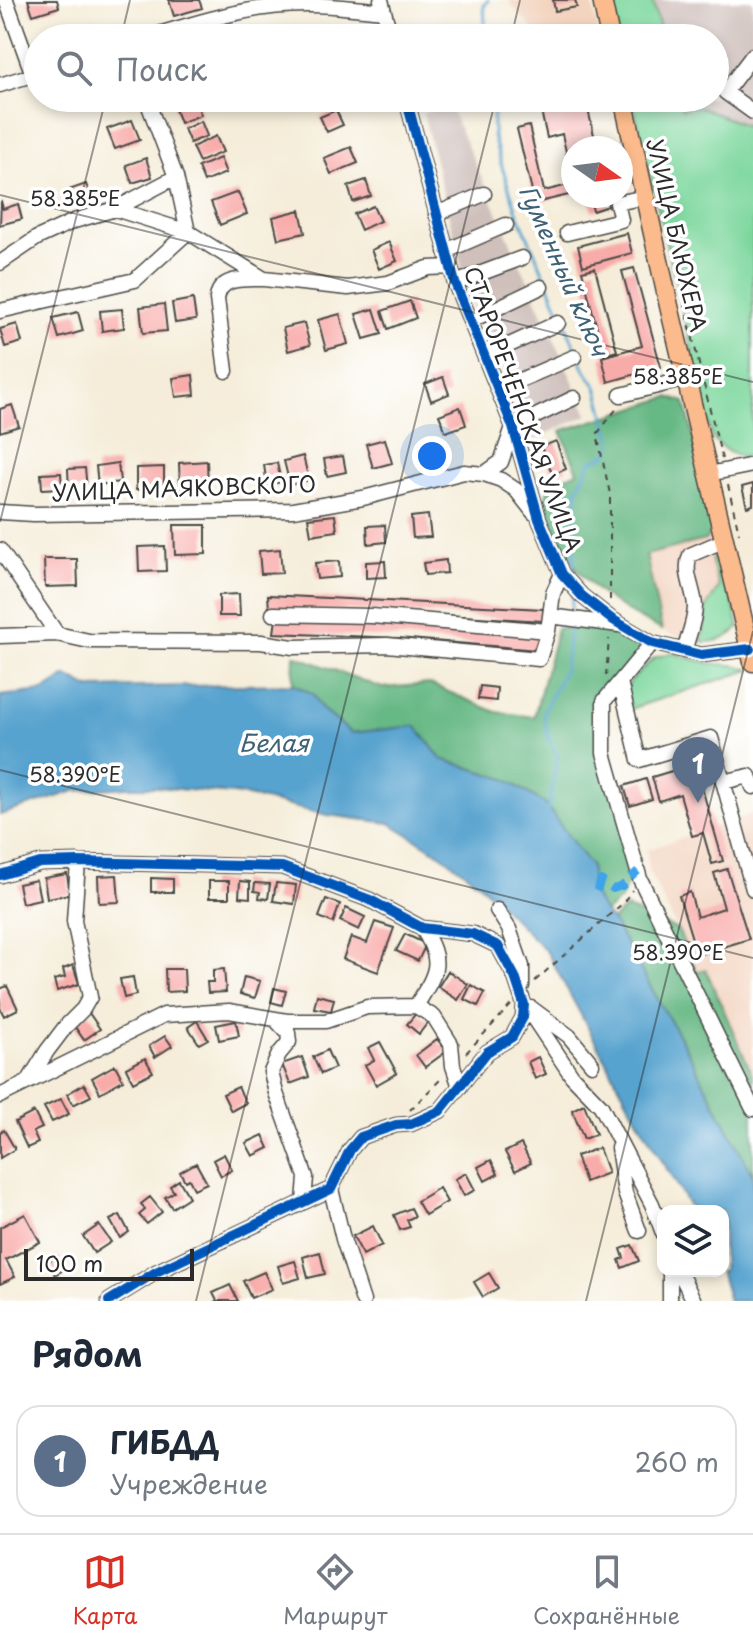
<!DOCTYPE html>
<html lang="ru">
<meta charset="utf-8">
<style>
body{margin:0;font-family:"Playpen Sans",sans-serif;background:#f6f6f7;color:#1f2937}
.controls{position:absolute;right:24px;bottom:24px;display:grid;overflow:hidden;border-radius:16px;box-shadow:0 4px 12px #0003}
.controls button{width:72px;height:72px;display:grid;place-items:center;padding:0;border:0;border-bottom:2px solid #e0e1e3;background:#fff;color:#1f2937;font:40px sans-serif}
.compass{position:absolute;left:561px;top:136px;width:72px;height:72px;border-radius:50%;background:#fff;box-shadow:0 4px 12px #0003;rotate:104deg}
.scale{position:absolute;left:24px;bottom:20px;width:170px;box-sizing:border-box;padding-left:8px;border:4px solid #2b2b2b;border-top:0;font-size:22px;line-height:28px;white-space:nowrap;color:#2b2b2b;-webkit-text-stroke:6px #fff;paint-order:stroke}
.you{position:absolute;left:432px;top:456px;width:28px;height:28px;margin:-20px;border:6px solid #fff;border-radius:50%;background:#1a73e8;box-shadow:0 0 0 12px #1a73e833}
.badge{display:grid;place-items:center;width:52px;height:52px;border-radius:50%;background:#d93025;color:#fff;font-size:26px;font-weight:700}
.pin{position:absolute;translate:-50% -66px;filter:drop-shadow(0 2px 4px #0008)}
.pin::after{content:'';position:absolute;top:42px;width:28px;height:24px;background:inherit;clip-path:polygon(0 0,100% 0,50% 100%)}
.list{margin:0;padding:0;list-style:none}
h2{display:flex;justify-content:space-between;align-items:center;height:104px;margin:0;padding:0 32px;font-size:34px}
h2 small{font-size:26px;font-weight:400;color:#747a83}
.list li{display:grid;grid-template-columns:52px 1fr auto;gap:24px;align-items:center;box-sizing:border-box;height:112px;margin:0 16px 16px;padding:0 16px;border:2px solid #e0e1e3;border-radius:24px}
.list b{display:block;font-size:30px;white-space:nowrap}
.list p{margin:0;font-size:26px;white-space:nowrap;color:#747a83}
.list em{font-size:26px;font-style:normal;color:#747a83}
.icon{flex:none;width:44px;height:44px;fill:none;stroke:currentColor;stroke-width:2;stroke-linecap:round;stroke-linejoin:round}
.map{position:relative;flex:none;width:753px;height:1301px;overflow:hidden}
.search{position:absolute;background:#fff;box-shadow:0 4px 12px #0003;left:24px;right:24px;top:24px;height:88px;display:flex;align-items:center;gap:20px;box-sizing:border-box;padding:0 28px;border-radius:44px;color:#747a83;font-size:30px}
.sheet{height:232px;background:#fff}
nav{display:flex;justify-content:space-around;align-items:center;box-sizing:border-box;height:112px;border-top:2px solid #e0e1e3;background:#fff;font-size:22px;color:#747a83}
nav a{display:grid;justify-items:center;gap:4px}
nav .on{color:#d93025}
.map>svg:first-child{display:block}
</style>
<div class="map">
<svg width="753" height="1301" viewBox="0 0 753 1301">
<rect width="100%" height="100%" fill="#fff"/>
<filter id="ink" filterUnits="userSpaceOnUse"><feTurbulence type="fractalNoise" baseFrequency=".0125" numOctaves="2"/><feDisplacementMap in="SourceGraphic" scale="16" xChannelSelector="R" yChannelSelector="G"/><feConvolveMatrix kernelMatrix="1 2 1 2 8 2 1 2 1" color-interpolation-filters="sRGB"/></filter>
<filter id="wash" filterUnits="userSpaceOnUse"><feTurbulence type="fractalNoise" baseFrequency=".006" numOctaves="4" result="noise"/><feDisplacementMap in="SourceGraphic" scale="32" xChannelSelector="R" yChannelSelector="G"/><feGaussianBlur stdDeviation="1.8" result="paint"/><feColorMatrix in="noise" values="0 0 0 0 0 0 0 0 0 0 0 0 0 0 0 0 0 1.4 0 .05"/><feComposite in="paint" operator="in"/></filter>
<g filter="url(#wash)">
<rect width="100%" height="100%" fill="#f5edd9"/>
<path fill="#f3d4bf" d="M508,0H591L600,38H542L519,14Z
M715,527L721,556L711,559L719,587L707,606L702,642L676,637L662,630L646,555L705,540Z
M752,814L753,818V1076L706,970L698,972L649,871L647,850Z"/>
<path fill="#cfc0bb" d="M652,0H753V129L698,106L682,110L679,98H715V38H663Z
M449,105L588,415L535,439L467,288L423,113Z"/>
<path fill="#7dd79d" stroke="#548164" stroke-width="2" d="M610,0H652L663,38H619Z
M632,98H679L682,109L698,106L753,129V457C733,458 726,451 712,438Z
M721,556L739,628C727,639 718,642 702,642L707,606L719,587L711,559Z
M670,653C684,655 696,661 710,663C728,666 732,662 750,670L620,712L621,696L633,678L654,658Z"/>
<path fill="#66b884" stroke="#487258" stroke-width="2" d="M669,397L685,402L715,527L705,540L646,555L662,630C607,602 578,585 554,526C539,490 544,486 578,472L561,431Z
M557,628H590L636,638L645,647L601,701L631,873L622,898L605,913L591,891V867L544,803L505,779L441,759L416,726L351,733L322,709L313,694L293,684L294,655L382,688L430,684L496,712L534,717Z
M626,908L678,930L697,972L706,970L753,1076V1176L683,1043L612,920Z"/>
<path fill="#57a3cf" stroke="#41677d" stroke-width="2" d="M67,676L89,688L293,684L313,694L322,709L351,733L416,726L441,759L505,779L544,803L591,867V891L605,913L612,920L683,1043L753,1176V1301H729L720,1271H723V1211H692L639,1122L547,952L481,885L443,856L390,823L327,815L243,795L156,787H126L75,791L0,815V696L43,691Z"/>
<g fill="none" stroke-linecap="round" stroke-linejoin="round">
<path stroke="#57a3cf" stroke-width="3" d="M486,38L484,6L488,0
M497,98L493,116V136L503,170L516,209L585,370L597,387L612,442L607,455L591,461L577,490L573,579
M571,615L572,594
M548,809L558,756L549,740L543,713L564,670L571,622"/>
</g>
<g id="blocks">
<path fill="#f8acaa" d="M28,0H57L59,7L33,15Z
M169,0H199L202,8L174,16Z
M553,0H575L577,7L555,11Z
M181,98H195L201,115L180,123L172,101Z
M553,98H565L567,106L586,101L597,148H573V168L570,169L562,134L547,138L539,102Z
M336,110L343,125L327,132L320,117Z
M132,120L140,140L115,149L107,129Z
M201,121L207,136L190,143L184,129Z
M529,126L544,191L573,184V194L535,203L517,129Z
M216,136L223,152L199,162L192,147Z
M351,147L358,163L331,174L324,158Z
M146,158L152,177L132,183L126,165Z
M220,158L226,173L204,182L198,167Z
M366,180L371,196L353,202L348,186Z
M86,184L91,198L71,205L66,191Z
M238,192L247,214L220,225L211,202Z
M589,196H606L608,206L593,211Z
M1,201L3,209L18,204L22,219L0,225Z
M373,206L380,221L361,230L354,214Z
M300,210L305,233L278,239L273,217Z
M627,233L632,253L583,266L578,246Z
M389,242L397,261L379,269L371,250Z
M595,268L617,351L604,355L582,271Z
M634,268L661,367L608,382L602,357L642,346L622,271Z
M193,299L196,320L175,323L172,303Z
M410,301L416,318L388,329L382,311Z
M164,304L167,331L143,333L140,307Z
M122,309L124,328L102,331L100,311Z
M374,309L382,334L364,339L356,314Z
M78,312L83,331L59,338L53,318Z
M340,314L348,344L326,350L318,320Z
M304,323L310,345L288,351L283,328Z
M17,324L22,342L5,347L0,329Z
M193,375L195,395L176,397L173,378Z
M443,377L449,394L431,401L425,384Z
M12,405L19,426L0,432V409Z
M460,407L466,425L446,432L439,415Z
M385,439L392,463L373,468L366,444Z
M556,441L566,469L553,475L541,447Z
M303,456L309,480L290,485L284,461Z
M343,456L346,472L327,476L324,459Z
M207,461L208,487L180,489L179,463Z
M118,463L120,482L98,485L96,466Z
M277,463L281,482L267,485L264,465Z
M164,467V490H136V468Z
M85,468L87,489L69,490L68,469Z
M61,473L62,488L42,489L41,474Z
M753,484V505L747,507L742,487Z
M335,515L337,531L311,535L308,518Z
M428,515L431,537L413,538L411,517Z
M174,525H206V554L175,555Z
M385,525L386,542L368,544L367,526Z
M165,546L166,571L139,572L138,547Z
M280,549L282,573L261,574L259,551Z
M44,559H77L78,586L45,587Z
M446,560L447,573L425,575L423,563Z
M339,561L340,577L317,579L315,563Z
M385,561L386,577L366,578V562Z
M239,594L240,616H219V595Z
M268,595L543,609V621L379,611L269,609Z
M276,619L415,625L539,636L538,650L398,638L274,633Z
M480,686L497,688L496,701L478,699Z
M695,764L723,861L712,864L703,833L692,836L680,794L659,801L652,777Z
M646,779L652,799L630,806L624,786Z
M727,869L749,939L697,955L679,896L690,892L697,917L724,908L714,873Z
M67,874L70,894L47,898L44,878Z
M117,875L119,902L99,903L98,876Z
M151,878L173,879V892H151Z
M36,880L40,899L22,903L18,884Z
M209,881H229V898H209Z
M240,881L250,882V898L239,897Z
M255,883L270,884L268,899L259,898L260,892L254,891Z
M276,883L296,885L294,904L273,901Z
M326,899L340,904L333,923L319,917Z
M346,908L365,917L359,930L340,921Z
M375,922L394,928L378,972L343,959L351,937L367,943Z
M405,934L426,944L418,961L396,951Z
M73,965L79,984L57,991L54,980L65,977L63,969Z
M165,969H184L185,991L166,992Z
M224,969L226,992L208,993L207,982H213V970Z
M448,971L468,984L458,1000L438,987Z
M133,977L136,995L124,998L120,979Z
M244,977L260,981L255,998L240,994Z
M471,985L485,993L478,1006L464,999Z
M7,986L18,1009L4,1016L0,1008V989Z
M274,988L286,991L282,1005L271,1002Z
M317,995L334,999L331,1011L314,1008Z
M417,1012L429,1021L419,1034L407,1024Z
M89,1013L100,1029L84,1040L73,1024Z
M197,1021L208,1039L199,1044L188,1027Z
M236,1021L239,1036L219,1040L216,1025Z
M165,1036L172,1046L155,1057L149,1046Z
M437,1039L447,1051L425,1067L416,1055Z
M380,1042L397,1073L376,1085L365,1065L374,1060L368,1048Z
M327,1050L335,1068L321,1074L313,1057Z
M302,1057L309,1077L290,1084L282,1064Z
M538,1057L546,1074L535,1079L528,1062Z
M145,1058L153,1072L133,1082L126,1068Z
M115,1065L123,1080L100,1093L92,1078Z
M84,1084L91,1096L73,1105L67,1094Z
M238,1087L246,1103L231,1111L223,1094Z
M61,1099L69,1114L52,1122L44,1107Z
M584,1104L596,1134L584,1139L572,1110Z
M34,1112L42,1128L33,1132L38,1143L27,1148L15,1122Z
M4,1130L15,1149L0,1158V1132Z
M263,1135L269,1148L253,1156L246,1143Z
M521,1144L531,1163L515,1171L505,1152Z
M599,1148L608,1173L585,1182L576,1156Z
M224,1154L232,1170L221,1176L213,1160Z
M491,1160L498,1174L485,1181L478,1167Z
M196,1163L207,1183L194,1189L189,1179L185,1181L180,1172Z
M466,1173L475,1190L464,1196L455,1179Z
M179,1180L189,1197L172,1208L165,1197L174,1192L170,1186Z
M439,1188L447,1202L425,1215L417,1201Z
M150,1197L162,1212L147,1224L139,1215L145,1210L141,1204Z
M411,1208L415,1216L407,1220L410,1227L400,1230L394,1215Z
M25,1214L40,1242L6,1260L15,1277L0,1284V1227Z
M120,1215L129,1232L120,1238L110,1220Z
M99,1225L111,1242L94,1253L83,1236Z
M373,1226L382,1245L363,1255L353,1236Z
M632,1245L639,1261L622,1268L619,1260L624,1258L621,1249Z
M320,1252L325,1274L308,1278L303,1257Z
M57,1256L65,1269L55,1275L47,1262Z
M295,1261L300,1278L283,1283L278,1266Z
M264,1272L272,1289L251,1298L243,1281Z
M489,1273L498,1288L483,1297L474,1282Z
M230,1285L238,1301H217L213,1293Z"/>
</g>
</g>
<g filter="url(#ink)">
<use href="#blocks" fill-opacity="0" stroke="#494845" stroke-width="2"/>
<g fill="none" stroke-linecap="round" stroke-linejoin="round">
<g stroke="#494845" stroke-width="17">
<path id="minor" d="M6,0L33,75
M381,0L391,38
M146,38C199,22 253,4 310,5C334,5 359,9 384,11
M753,55L725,92L753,112
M0,85L38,73
M406,98L455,283L513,427L539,519L562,574L582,596L610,618L652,643L701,655L750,649
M115,209L176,177
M436,214L484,194
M567,233L621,220L617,203L645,197
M446,251L506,225
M0,263L37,238L74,221L115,209L188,232L176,177L146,98
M455,283L522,258
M0,311L135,280L188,232L264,279L348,288L388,283L428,268L451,267
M470,321L541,287
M485,356L558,323
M226,371L217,299C219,276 246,279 264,279
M499,389L574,357
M621,395L686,379
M484,474L501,462L513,427L574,398
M709,474L753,465
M0,512L34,514L293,510L363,498L464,472L484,474L501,480L516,490L534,513
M0,550L57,634
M273,614L372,616L548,631L553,593L562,574
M550,616L619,625
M0,636L57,634L89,641L261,642L293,647L387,645L539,659L548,631
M652,643L604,701V753L640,879L753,1109
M684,651C688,637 695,621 695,606C694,588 683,573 690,555L725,540
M620,682L639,760L711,738L753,889
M723,782L749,776L753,787
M0,875L40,863L78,862L282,867L370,900L422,928L473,934L498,946L515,977L524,1004L523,1017L512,1037L487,1052L440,1111L411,1124L396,1125L361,1137L350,1150L331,1189L156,1272L109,1301
M497,910L509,929L522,966V986
M524,1004L572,1076L601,1106L652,1204L663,1233
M416,1006C437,972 444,963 422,928
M531,1008L569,1036L592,1064
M275,1019L288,1033L289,1042L279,1054L271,1072L276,1093L306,1177L304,1202
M28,1082L47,1051L66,1026L83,1009L90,997L74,921L78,862
M0,1096L164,1015L229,1011L287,1021H326L367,1007L416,1006L434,1017L451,1044L453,1066L460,1087
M618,1148L625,1193L639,1231
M331,1189L343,1239L363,1301
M679,1271L694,1301
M670,1301V1271"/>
</g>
<g stroke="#494845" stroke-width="21">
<path id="major" d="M602,0L610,38
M623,98L669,306L753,662"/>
</g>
<path stroke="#494845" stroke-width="2" stroke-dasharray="6 6" stroke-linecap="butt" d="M684,302L722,459
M728,485L739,533
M610,600V494L597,434L618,407
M606,676L609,639
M535,981L623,903L632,890
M466,1053L511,1005
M410,1110L442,1078"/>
<use href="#minor" stroke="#fff" stroke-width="14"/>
<use href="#major" stroke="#fbbb8c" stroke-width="18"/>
<path stroke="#3ea3eb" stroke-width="8" stroke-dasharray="16 8" stroke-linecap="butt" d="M597,891L601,880L613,889L622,886L638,871"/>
<g stroke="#fff" stroke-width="15">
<path id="cycleway" d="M406,98L455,283L513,427L539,519L562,574L582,596L610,618L652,643L701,655L750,649
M0,875L40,863L78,862L282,867L370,900L422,928L473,934L498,946L515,977L524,1004L523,1017L512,1037L487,1052L440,1111L411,1124L396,1125L361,1137L350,1150L331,1189L156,1272L109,1301"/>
</g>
<use href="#cycleway" stroke="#0057b8" stroke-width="10"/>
</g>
</g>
<path fill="none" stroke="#2b2b2b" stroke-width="2" stroke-opacity="0.45" d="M121,38L130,0M511,38L520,0M0,195L753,382M0,522L106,98M0,770L753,958M196,1301L496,98M586,1301L753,631"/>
<g text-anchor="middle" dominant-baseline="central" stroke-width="7" stroke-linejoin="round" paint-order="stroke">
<g font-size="22" fill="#2b2b2b" stroke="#fff">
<text transform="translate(678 235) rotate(77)">УЛИЦА БЛЮХЕРА</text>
<text transform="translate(524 409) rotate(70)">СТАРОРЕЧЕНСКАЯ УЛИЦА</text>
<text transform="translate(184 487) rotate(-2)">УЛИЦА МАЯКОВСКОГО</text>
</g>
<g font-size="24" font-style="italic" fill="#3f6175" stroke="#fff">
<text transform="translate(565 270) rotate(66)">Гуменный ключ</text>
<text x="274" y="742">Белая</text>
</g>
</g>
<g font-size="20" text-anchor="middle" fill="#2b2b2b" stroke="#fff" stroke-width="7" stroke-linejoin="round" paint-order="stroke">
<text x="75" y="206">58.385°E</text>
<text x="678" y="384">58.385°E</text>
<text x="75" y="782">58.390°E</text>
<text x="678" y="960">58.390°E</text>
</g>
</svg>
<div class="controls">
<button><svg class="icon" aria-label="layers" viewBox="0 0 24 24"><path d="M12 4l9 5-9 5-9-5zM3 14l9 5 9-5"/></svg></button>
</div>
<svg class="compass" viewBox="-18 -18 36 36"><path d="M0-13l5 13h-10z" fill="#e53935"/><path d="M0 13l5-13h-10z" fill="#747a83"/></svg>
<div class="scale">100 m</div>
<div class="you"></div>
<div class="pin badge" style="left:698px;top:803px;background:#5c6f8a">1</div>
<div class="search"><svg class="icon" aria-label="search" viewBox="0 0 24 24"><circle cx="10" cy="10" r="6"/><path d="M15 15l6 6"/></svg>Поиск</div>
</div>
<section class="sheet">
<h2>Рядом<small></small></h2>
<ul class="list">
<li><span class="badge" style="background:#5c6f8a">1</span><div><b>ГИБДД</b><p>Учреждение</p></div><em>260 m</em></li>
</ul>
</section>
<nav>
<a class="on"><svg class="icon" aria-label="map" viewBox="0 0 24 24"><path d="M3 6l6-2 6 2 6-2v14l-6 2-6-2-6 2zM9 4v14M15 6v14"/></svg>Карта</a>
<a><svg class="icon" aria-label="directions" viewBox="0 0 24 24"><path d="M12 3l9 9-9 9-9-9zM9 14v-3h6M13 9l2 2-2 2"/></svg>Маршрут</a>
<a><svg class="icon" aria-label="saved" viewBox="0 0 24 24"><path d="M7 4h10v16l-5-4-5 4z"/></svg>Сохранённые</a>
</nav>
